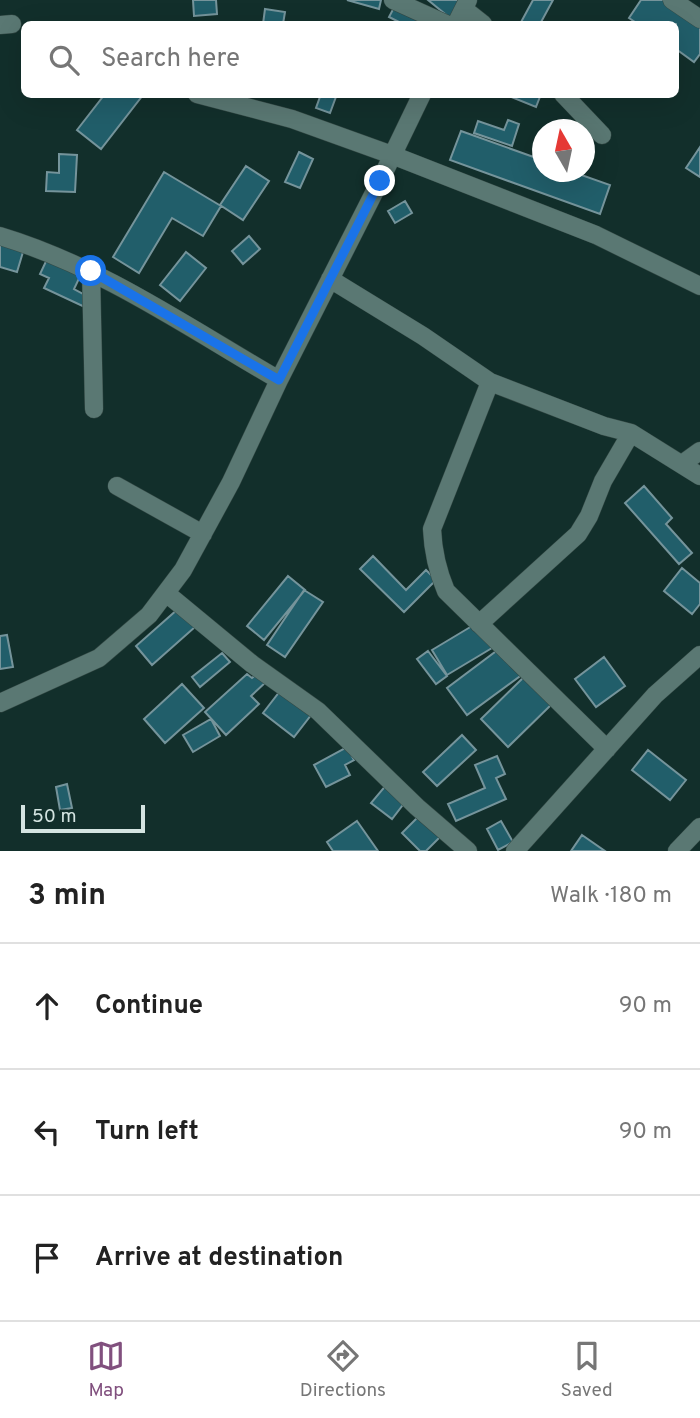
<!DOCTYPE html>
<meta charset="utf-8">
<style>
body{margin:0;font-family:Overpass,sans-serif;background:#f2f2f2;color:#222}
.compass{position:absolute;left:532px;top:119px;width:63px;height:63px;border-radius:50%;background:#fff;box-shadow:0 7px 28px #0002;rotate:351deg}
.scale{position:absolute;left:21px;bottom:18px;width:124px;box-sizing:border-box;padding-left:7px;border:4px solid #d4e4e1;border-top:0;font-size:19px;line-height:24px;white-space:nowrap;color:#d4e4e1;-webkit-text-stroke:5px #122f2b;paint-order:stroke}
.stop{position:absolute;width:21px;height:21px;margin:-16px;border:5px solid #1a73e8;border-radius:50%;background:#fff}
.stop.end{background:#1a73e8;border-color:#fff;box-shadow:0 2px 7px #0008}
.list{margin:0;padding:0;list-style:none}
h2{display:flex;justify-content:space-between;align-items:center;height:91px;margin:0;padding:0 28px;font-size:30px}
h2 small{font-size:23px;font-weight:400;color:#767676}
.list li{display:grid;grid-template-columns:46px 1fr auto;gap:21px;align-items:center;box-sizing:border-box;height:126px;padding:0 28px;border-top:2px solid #e0e0e0}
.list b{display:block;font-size:26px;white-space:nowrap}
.list em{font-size:23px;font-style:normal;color:#767676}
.icon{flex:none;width:38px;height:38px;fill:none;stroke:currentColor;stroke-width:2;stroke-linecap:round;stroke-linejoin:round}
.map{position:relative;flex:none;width:700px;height:851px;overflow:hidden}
.search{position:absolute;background:#fff;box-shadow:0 7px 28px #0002;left:21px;right:21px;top:21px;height:77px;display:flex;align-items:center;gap:18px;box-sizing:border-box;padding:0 24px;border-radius:10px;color:#767676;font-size:26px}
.sheet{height:469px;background:#fff}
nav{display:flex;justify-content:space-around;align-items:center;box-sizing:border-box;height:98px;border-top:2px solid #e0e0e0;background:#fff;font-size:19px;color:#767676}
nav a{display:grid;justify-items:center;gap:4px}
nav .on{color:#81507e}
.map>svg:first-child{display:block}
</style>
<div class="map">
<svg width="700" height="851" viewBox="0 0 700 851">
<rect width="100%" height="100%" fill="#122f2b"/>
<path fill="#215e6a" stroke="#75949b" stroke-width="2" d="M193,0H216L217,14L194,16Z
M347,0H381L379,9Z
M398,0L422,12L416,24H403L389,17Z
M428,0H457L466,8L455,22Z
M533,0H553L540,24H520Z
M641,0H663L700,25V54L694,62L676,49V24H638L629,18Z
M265,9L285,12L283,24H263Z
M105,94L143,95L101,149L77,130Z
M321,94H337L330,113L316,108Z
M504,94H541L536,107Z
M508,120L519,124L512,146L474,133L478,121L504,130Z
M461,131L542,160V172H573L610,185L600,214L450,160Z
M700,147V177L686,168Z
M700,147V177L686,168Z
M299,152L313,159L300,188L285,182Z
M59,154L77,155L75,192L46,191L47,172L59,173Z
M246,166L269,181L243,220L220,205Z
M164,172L221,206L203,236L172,218L139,273L113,257Z
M405,201L412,213L395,223L388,211Z
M0,234L26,242L17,272L0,267Z
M249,236L260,249L243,264L232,251Z
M186,252L206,268L180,301L160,285Z
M50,253L84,268L74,289L83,294L89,309L44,288L49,278L40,274Z
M644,486L672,518L666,524L692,553L679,564L625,503Z
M373,556L406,590L426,570L436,580L404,612L360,569Z
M682,568L700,583V604L692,614L664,591Z
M288,576L305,590L264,640L247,626Z
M304,590L323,602L285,657L267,645Z
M178,609L195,627L152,665L136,646Z
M477,623L492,648L447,675L432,650Z
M7,635L13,667L0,669V636Z
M503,646L523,674L467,715L447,688Z
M428,651L447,676L436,684L417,659Z
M222,653L230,662L200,687L192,677Z
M604,657L625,686L596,707L575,679Z
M258,673L266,682L251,696L259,704L226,735L205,712L247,674L252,678Z
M526,675L553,703L508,747L481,719Z
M182,684L204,708L165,743L144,719Z
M284,686L315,710L294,737L263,713Z
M211,719L220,736L193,752L183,735Z
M462,735L476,750L437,786L423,772Z
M347,747L354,760L345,765L350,775L326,787L314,765Z
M648,750L686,780L670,800L632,770Z
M497,756L505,774L496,778L506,799L456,821L448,804L485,788L475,765Z
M392,778L412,793L392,819L371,803Z
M67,784L72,808L60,810L56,787Z
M424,811L445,832L426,851H420L402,833Z
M357,821L378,851H333L327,842Z
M501,821L513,842L498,850L487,829Z
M582,835L605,851H571Z"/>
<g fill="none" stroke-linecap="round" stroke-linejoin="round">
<g stroke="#334844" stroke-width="19">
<path id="minor" d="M393,0L446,24
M672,0L700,19
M464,9L483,24
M456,24L468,0
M0,25L12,24
M197,94L292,119L392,155L596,235L700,286
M563,94L602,135
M0,236C100,266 189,328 279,380
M91,271L94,409
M330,279L423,336L490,382L604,426L631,433L700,476
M490,382L432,529C433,552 437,570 446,591L607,749
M682,464L700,451
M117,486L203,534
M166,593L252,664L318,711L417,807L468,851
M479,624L578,534L589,516L603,481L631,433
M0,703L99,658L149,615L183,570L231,482L279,380L380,181L422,94
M515,851L655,695L700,655
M677,851L700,827"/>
</g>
<use href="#minor" stroke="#5a7873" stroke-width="18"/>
</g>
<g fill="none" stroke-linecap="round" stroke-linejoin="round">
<path stroke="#1a73e8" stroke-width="9" d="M91,271L279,380L380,181"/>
</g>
</svg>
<svg class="compass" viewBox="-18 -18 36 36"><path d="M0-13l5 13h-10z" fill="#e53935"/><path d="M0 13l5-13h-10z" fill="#767676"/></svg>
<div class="scale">50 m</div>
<div class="stop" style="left:91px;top:271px"></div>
<div class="stop end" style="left:380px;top:181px"></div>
<div class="search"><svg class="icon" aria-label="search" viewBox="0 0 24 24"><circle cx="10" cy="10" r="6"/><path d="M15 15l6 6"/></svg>Search here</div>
</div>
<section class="sheet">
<h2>3 min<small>Walk · 180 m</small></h2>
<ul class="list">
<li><svg class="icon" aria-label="ahead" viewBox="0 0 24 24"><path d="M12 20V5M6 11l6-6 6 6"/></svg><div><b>Continue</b></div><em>90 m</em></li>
<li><svg class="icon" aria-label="left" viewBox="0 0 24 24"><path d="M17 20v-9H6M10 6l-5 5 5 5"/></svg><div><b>Turn left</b></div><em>90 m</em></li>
<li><svg class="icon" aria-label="arrive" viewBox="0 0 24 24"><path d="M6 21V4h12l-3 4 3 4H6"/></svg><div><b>Arrive at destination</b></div></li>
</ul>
</section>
<nav>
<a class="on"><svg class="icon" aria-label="map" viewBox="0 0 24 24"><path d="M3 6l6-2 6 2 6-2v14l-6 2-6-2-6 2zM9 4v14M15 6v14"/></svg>Map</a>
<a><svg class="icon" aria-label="directions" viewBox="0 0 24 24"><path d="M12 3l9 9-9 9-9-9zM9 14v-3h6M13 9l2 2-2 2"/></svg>Directions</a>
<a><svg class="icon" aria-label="saved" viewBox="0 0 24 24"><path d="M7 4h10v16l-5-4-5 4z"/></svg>Saved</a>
</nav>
